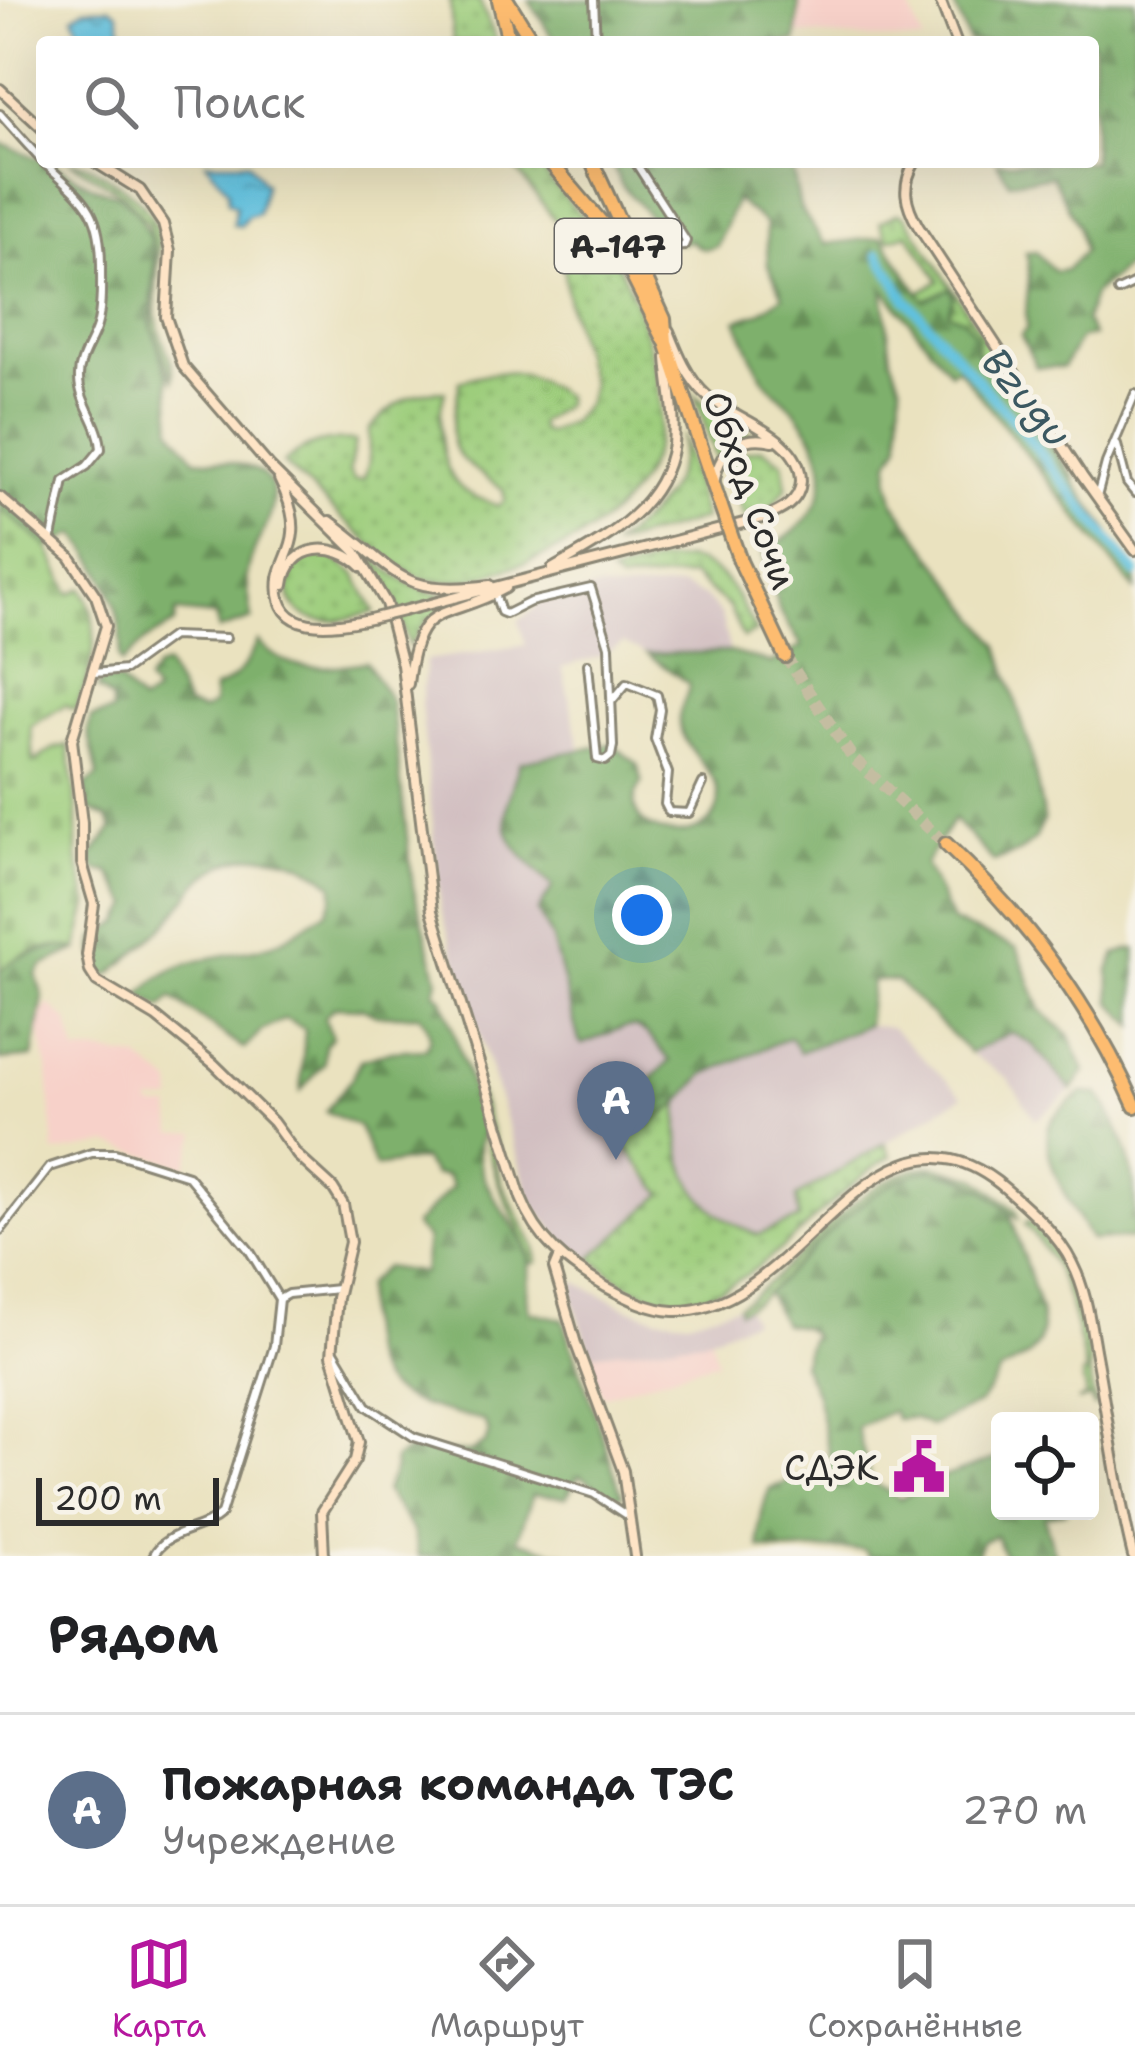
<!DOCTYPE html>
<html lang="ru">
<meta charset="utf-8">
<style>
body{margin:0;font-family:"Shantell Sans",sans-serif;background:#f2f2f2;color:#202124}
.controls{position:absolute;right:36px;bottom:36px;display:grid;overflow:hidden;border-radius:12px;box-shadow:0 12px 48px #0002}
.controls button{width:108px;height:108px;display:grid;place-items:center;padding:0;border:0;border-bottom:3px solid #e0e0e0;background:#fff;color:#202124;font:60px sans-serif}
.scale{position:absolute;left:36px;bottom:30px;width:183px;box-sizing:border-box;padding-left:12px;border:6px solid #2b2b2b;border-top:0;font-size:33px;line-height:42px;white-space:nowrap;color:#2b2b2b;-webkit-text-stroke:9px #f7f3e8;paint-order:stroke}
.you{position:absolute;left:642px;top:915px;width:42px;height:42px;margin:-30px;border:9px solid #fff;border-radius:50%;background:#1a73e8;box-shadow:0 0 0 18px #1a73e833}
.badge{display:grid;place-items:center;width:78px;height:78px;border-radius:50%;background:#b5179e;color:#fff;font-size:39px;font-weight:700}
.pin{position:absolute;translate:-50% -99px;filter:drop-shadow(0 3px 6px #0008)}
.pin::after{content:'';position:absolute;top:63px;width:42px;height:36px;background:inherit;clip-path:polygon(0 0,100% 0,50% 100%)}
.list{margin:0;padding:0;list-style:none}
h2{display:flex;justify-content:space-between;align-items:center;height:156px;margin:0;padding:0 48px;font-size:51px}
h2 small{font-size:39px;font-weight:400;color:#757577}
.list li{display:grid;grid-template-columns:78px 1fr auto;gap:36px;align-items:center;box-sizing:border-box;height:192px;padding:0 48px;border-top:3px solid #e0e0e0}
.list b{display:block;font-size:45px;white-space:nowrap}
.list p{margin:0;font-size:39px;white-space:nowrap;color:#757577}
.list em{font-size:39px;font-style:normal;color:#757577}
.icon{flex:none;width:66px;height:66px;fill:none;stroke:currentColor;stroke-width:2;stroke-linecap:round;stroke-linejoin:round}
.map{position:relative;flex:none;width:1135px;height:1556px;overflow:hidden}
.search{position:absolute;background:#fff;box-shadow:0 12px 48px #0002;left:36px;right:36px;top:36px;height:132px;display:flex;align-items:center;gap:30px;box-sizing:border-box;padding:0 42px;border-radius:12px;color:#757577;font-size:45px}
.sheet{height:348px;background:#fff}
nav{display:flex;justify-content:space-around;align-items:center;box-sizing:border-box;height:168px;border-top:3px solid #e0e0e0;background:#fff;font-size:33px;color:#757577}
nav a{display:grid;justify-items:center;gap:6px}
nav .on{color:#b5179e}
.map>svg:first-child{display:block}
</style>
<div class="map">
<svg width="1135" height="1556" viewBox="0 0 1135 1556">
<defs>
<pattern id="grass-dots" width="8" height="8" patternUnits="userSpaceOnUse" patternTransform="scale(3)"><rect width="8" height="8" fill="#9dcd7c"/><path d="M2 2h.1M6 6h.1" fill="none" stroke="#87b06b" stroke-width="1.8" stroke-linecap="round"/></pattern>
<pattern id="forest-firs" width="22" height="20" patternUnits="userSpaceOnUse" patternTransform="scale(3)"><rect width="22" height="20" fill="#7eb06c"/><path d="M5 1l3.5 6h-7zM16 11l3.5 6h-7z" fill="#678f59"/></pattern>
<pattern id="cemetery-stones" width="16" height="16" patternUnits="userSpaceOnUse" patternTransform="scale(3)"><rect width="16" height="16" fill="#9dcd7c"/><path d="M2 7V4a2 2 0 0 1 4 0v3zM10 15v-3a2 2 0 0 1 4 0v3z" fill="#87b06b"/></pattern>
<pattern id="water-ripples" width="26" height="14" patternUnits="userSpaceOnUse" patternTransform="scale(3)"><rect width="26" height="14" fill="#60c1df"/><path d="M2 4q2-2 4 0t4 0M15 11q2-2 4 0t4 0" fill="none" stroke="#4f9db5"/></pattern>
</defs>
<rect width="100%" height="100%" fill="#f7f3e8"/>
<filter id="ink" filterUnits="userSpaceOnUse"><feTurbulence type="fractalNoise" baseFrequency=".00833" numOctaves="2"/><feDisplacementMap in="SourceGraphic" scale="24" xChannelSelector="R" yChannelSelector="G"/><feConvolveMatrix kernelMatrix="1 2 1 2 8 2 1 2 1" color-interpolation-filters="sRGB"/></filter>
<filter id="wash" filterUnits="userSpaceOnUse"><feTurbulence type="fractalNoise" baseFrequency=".004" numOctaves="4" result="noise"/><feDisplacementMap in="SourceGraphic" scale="48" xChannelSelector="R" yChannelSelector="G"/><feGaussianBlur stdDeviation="2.7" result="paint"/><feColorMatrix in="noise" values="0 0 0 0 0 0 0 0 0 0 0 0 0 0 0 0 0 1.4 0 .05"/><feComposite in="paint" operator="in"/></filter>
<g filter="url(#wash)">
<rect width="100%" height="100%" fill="#eae2bf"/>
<path fill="#f7d1c9" d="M799,0H907L923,42L795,34L800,22Z
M49,1004L68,1021L77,1053L98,1052L138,1058L172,1084L173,1101L151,1102V1107H171L173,1133H197L186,1167L109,1144L54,1153L48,1071L37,1020Z
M710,1338L717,1361L603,1396L586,1355Z"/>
<path fill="#d2bfc1" d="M682,587L704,596L721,615L730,652L647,654L623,643L602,656L562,667L581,750L520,762L512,845L553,887L538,911L552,939L582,1044L632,1025L645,1028L671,1061L629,1148L641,1171L663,1194L591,1258L570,1249L532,1204L441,910L421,704L426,660L526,645L518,621L538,606L537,601L599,588L614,591Z
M867,1025L892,1028L963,1096L797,1197L799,1219L758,1235L729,1224L705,1203L681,1163L676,1132L680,1102L705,1074L791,1037L801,1052Z
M1011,1032L1033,1045L1072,1091L1036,1120L1008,1079L970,1053Z
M574,1281L630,1309L657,1317L688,1320L744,1304L753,1320L703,1340L591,1354L573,1300Z"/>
<path fill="url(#grass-dots)" stroke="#647c54" stroke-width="3" d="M450,0H479L497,42H453Z
M71,162C87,162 100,173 114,181C185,226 147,264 158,326C162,344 176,362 173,380L153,327L156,256L148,224L124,195Z
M510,162H536C553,188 576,208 596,232C627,269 646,327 656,374C679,481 598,542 506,569C480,577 452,586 425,579C387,568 317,492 283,463C307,443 324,439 355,441L349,471L354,480L364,479L369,462V430C387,408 416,387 445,392C436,417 439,468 461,488C470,496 487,501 497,506L505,501L503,489C443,449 447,453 460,381C503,366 526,370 564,396V405L539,423L541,431L548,433L572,421L587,403L591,385L569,308L557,222Z
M899,213L906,217L1075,478L1073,480L1024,409L976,353L977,337L964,319L948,313L953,297L950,289L925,301L917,293L939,281L908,234L888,240L880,222Z
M695,395L716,414L751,434L729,445L717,463Z
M682,435L704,519L612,546C650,516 684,487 682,435Z
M762,448L783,462L787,487L772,506L744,517L728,472L742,452Z
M327,553L356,575L375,612C357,616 334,624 316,620C279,611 283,570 311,554Z
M369,556C396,574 413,593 450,595L436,598L440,610L492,594L427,620L409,646L396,599Z
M686,559C728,568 737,597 756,632L743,638L729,607L692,576L620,582L610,575L657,562Z
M479,1093L497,1147L496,1164L503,1186L535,1247L537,1262L532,1264C526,1240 511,1213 500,1187C489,1159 483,1124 475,1095Z
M680,1102C672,1168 696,1212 758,1235L799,1219L796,1197L885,1143L891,1156C822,1195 741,1321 654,1296C629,1289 611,1273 591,1258L663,1194L607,1123L649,1126Z
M933,1166L976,1177L1016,1210L1018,1218C1005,1206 991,1192 975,1183C885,1131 810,1277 739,1311L738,1306C801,1266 856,1174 933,1166Z
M1029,1221C1066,1258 1085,1307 1089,1359C1090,1378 1089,1387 1097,1405L1094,1406L1090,1398L1077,1402L1086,1397L1082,1375L1086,1373C1075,1318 1065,1266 1025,1225Z"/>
<path fill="url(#forest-firs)" stroke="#546e4c" stroke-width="3" d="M529,0H799L796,42H555Z
M952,0H1135V259L1093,295L1085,321L1093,336L1080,338L1063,367H1036L1021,335L1027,328C1023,302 1034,277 1026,253L1036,252L1055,272L1066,270L1084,251L1078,226L1052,176L1009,182L997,162H1093V42H969Z
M0,143L57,166L96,188L119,195L137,213L150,238L154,262L150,322L168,377L172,429L195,459C235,462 294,464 266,526C259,540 251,554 248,571C246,586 250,604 252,619L219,630L215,616L176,612L174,624L146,640L122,663L119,658C127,616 103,567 76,534L48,547L0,508Z
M611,162H791L800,208L825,244L882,237L924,300L950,288L953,297L948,313L964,319L977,337V352L1024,409L1107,529L1116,550L1135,571V590L957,367L950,372L883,288L891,358L901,385L900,443L890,461L889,481L895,504L999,646L1030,748L1044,820L1035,839L1020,852L994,862L954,819L925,864L952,922L1017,948L1041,1010L1069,1035L1085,1071L1072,1091L1033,1045L1011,1032L970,1053L897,981L872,980L867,1025L800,1052L790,1037L705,1074L680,1102L649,1126L607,1123L670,1061C632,1012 636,1024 582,1044L579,1041L552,939L538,911L553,887C501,835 496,834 520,762L611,744L638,764L642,783C608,831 700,853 717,809C729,775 679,752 679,719C679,706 689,697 689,684L647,654L730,652L771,663L802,646L779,610L763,552C825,519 843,474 798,414C789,401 774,393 765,380C753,363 745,340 737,320L759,313L783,296L768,265L766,224L736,200L717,246C706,251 699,250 691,240L680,244L671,241L621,184Z
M258,641C287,675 325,668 366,662L391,701L413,887L438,979L435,992L443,999L484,1127C462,1180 514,1211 528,1256C534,1275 522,1289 530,1312L563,1319L622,1495L613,1497L580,1475L566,1497L533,1494L517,1540L570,1556H419L413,1531L385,1491L395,1469L394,1460L407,1450L468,1453L485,1444L489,1432L484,1421C386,1398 362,1394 365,1286L385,1267L423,1273L427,1239L414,1226L452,1187L447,1176L434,1175L422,1159L375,1167L359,1127L326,1111L352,1078L361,1060L391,1051L426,1049C433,1036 429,1025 419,1015H376L362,1008L334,1007L324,1017L332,1037L325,1045L324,1064L301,1090L305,1029L285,1019L261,1031L244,1049L171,997L162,1008L140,995C173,955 225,959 270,945C291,938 307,923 326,912L333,897V885C301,855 251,844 211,872C194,884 181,907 167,923C150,941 129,957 111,974L100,975L94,951L95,938L121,922L130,905L109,872L95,870L91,857L112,829L108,818L89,810L85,785L98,776L88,731L91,718L112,712V700L97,688L104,679L119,681L141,703L155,694L147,682L157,668L166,665L187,706L202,711L213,705L214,689C238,680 248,663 258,641Z
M56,946L77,950L42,966L36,975L43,997L33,1057L0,1060V971L12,960Z
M1130,949H1135V1026L1111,1002L1109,970L1116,954Z
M1082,1093L1099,1094C1134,1151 1135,1173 1135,1238L1091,1240C1075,1213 1034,1151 1052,1120C1058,1110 1073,1101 1082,1093Z
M932,1170L973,1181L1009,1210L1040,1310L1042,1329L1038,1344L1028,1356L1000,1372L980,1403L930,1426L914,1418L896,1419L892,1411L857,1428L871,1481L900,1499L929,1482L1000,1457V1511H1067L1044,1517L1055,1556H1004L996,1536L982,1541L976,1556H869L865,1550C832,1546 790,1556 760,1548C757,1532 763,1503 770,1488L826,1470L831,1462L816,1394L802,1364L812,1334L803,1327L783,1324L767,1293C810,1252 872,1177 932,1170Z"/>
<path fill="url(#cemetery-stones)" stroke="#647c54" stroke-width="3" d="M0,508L48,547L70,594L82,588C104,627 93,671 75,710L65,705L31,726L34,762L53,749L68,745L77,811V856L88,904L77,950C52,941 18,953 0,971Z"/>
<path fill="url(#water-ripples)" stroke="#467685" stroke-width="3" d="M85,8H111L118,13L124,42L85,39L73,16Z
M206,162H248L265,184L258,214L248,216L241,226L233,225L236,206L228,202V190Z"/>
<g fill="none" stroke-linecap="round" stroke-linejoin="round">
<path stroke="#60c1df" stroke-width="10" d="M879,254L906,299L1022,430L1135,573"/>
</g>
</g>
<g filter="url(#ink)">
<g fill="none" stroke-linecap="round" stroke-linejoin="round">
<path stroke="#c4bda1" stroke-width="12" stroke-dasharray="12 6" stroke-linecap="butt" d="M785,656L852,757L946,844"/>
<g stroke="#8a8675" stroke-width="12">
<path id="street" d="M594,0L596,42
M0,114L42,161
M43,162C85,200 102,209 101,270C101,288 102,308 97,326C92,343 78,360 79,378C79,403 100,423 101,449L87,466L64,481L52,538
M627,237L668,247L684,246L686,241L635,162
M648,271L647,256L665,248
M1118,291L1135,283
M1117,445L1127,483L1135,493
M1097,497L1106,463L1135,394
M495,594L501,612L506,614L530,602L591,588L609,646L613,746L611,756L605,761L597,759L588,664
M94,673L125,670L172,636L226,638
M611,702L627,683L657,695L660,709L655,739L668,773L665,804L669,812L689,813L703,783
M0,1231L50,1167L92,1153H115L188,1176L249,1250L279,1299L274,1346L221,1514C200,1533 167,1529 153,1556
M279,1299L288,1294L338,1289
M334,1351L367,1406L414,1437L594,1494L629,1517"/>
</g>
<g stroke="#8a8675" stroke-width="14">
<path id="secondary" d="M940,0L956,42
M0,89L42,128
M95,162L140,190L163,224L170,251L166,317L183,366L270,467L356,552L386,603L402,665L432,911L521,1198C538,1241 566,1264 606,1287C627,1298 650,1310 674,1311C801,1315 873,1074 1006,1189C1030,1210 1058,1234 1072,1263C1086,1290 1090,1321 1095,1350C1108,1419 1116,1489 1133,1556
M915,162C901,186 905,203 918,226L1082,476L1135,550
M279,479C287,495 295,514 293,533C292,549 282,562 279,578C272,638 334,626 370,619
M715,479C720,448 743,434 773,441
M0,497L70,557L96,596L106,626L72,740L82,823V863L94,904L87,955L90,971L97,982L156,1017L214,1064L273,1122L297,1155L333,1188L343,1204L350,1242L337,1298L332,1355L359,1442L355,1460L322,1512L324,1556
M330,521C398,570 397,597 490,585
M552,569C604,539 663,510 673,444C676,416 669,387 667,358
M284,585C289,542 336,541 362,567
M403,611L763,518C781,511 800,502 801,481C801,436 736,420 707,396C688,379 678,354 669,331
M408,684C418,596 443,623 506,588
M559,1256L554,1268L577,1347L623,1471L635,1556"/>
</g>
<g stroke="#8a8675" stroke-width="18">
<path id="highway" d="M499,0L509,42
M507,0L533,42
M550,162L612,235L665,341
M592,162L664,319L666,342L721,507
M740,561L785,656
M946,844C1027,920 1090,1004 1135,1106"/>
</g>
<use href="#street" stroke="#fff" stroke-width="6"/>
<use href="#secondary" stroke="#fee4c6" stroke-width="8"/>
<use href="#highway" stroke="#fdbc70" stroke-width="12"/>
<g stroke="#8a8675" stroke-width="14" stroke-linecap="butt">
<path id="secondary-bridge" d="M370,619L403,611"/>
</g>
<g stroke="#8a8675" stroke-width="18" stroke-linecap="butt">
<path id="highway-bridge" d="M721,507L740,561"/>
</g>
<use href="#secondary-bridge" stroke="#fee4c6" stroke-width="8"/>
<use href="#highway-bridge" stroke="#fdbc70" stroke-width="12"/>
</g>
</g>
<defs>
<g id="civic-bare" transform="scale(4.14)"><path d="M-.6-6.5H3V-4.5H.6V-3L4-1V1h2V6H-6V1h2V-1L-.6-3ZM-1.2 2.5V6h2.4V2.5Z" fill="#b5179e" stroke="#f7f3e8" stroke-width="2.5" paint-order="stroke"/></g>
</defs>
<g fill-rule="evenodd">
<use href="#civic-bare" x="919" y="1467"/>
</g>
<g text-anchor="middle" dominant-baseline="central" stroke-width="10" stroke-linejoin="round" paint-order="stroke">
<rect fill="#f7f3e8" stroke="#686764" stroke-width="3" x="555" y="219" width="126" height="54" rx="9"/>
<g font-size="33" font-weight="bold" fill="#2b2b2b">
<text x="618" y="246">А-147</text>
</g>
<g font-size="36" fill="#2b2b2b" stroke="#f7f3e8">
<text transform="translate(750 490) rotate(70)">Обход Сочи</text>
</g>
<g font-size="36" fill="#2b2b2b" stroke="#f7f3e8" text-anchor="end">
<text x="879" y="1467">СДЭК</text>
</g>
<g font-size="39" font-style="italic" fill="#3b5861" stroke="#f7f3e8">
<text transform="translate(1027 397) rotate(50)">Bzugu</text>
</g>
</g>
</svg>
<div class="controls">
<button><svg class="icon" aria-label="locate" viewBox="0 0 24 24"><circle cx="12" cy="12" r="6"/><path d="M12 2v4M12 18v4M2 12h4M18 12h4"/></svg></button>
</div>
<div class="scale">200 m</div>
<div class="you"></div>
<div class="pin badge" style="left:616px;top:1160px;background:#5c6f8a">A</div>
<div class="search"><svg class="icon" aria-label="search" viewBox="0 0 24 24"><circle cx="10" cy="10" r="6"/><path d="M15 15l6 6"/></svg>Поиск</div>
</div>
<section class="sheet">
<h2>Рядом<small></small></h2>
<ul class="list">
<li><span class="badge" style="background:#5c6f8a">A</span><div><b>Пожарная команда ТЭС</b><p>Учреждение</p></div><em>270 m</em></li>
</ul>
</section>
<nav>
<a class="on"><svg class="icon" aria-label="map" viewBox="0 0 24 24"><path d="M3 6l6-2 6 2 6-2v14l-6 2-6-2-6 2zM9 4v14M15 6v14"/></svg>Карта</a>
<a><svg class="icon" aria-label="directions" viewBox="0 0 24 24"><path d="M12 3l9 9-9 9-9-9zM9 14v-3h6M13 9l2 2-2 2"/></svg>Маршрут</a>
<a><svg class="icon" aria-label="saved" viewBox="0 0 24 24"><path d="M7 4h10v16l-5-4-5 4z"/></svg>Сохранённые</a>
</nav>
